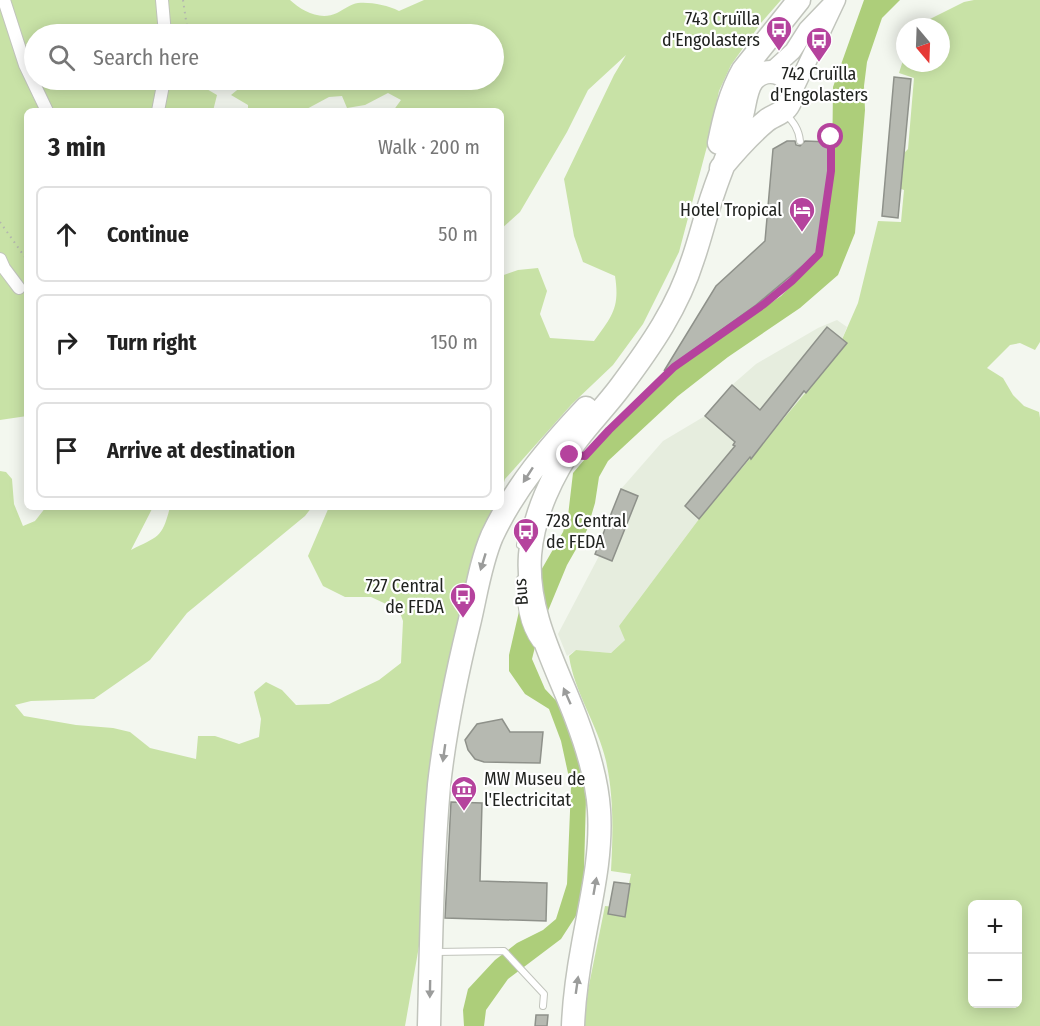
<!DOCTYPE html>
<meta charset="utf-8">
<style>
body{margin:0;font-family:"Fira Sans Condensed",sans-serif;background:#f2f2f2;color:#222}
.controls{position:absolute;right:18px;bottom:18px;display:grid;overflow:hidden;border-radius:9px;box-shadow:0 3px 15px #0003}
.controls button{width:54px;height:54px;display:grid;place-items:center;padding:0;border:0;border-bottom:2px solid #e0e0e0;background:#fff;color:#222;font:30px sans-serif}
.compass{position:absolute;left:896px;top:18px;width:54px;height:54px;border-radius:50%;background:#fff;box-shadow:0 3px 15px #0003;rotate:161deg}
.stop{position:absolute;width:18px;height:18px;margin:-14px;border:4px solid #b5439d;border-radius:50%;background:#fff}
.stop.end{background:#b5439d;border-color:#fff;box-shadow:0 2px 6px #0008}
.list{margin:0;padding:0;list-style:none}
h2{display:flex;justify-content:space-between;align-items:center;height:78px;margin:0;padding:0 24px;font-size:26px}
h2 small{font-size:20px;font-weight:400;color:#767676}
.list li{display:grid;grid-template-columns:39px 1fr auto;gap:18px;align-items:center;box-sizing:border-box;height:96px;margin:0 12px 12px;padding:0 12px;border:2px solid #e0e0e0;border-radius:9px}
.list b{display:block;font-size:22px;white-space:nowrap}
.list em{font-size:20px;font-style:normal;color:#767676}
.icon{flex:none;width:33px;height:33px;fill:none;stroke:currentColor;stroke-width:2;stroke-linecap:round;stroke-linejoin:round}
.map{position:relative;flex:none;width:1040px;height:1026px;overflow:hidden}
.search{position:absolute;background:#fff;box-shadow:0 3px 15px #0003;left:24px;top:24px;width:480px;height:66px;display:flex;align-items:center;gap:15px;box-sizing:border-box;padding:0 21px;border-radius:33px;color:#767676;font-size:22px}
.panel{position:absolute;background:#fff;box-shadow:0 3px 15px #0003;left:24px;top:108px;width:480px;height:402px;border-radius:9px}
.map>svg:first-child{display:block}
</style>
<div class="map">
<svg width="1040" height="1026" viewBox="0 0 1040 1026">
<rect width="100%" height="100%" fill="#f3f7ef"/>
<path fill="#e6edde" d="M837,320L847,327L842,339L847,343L699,519L619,626L626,639L611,653L576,650L567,656L558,634L599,556L621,489L663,441L705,416L732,385L756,364L818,328Z"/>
<path fill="#c8e2a6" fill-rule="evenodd" d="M0,0H290C302,11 320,21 337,13C343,10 351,4 358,3C371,2 387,5 399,11L424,0H781L761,23L731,65L719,91L710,135L679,252L643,324L613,365L572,404L505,479L501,492V276L518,270L538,268L547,291L540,314L550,338L594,341C612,316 620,308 615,276L583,262L574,236L564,179L614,75L626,55L588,90L567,132L520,212L501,229V111H393L401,100L388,93L365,105L347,108L342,96L329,97L303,111H248V105L231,95L242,86L255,88L261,80H494V34H303C275,25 249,26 222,34H34V80H197L205,88L217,95L213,111H27V416L0,420Z
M974,0H1040V342L1035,350L1020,343L1010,345L987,368L1003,378L1013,395L1024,406L1039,412L1040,418V1026H584L588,990L605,906L624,908L631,874L611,871C613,835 614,797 606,761C598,725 574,692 569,656L576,650L611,653L625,640L619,626L699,519L833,360L858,303L878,221L901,222L904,190L901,189V156L908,149L914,78L899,73L905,54V63H941V27H920L922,23L964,2ZM972,904H1018V1004H972Z
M0,471L6,472L12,479L14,504L23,526L35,521L46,507H153L131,550C158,536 162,539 170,507H312L305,516L187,613L150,660L94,699L31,701L15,705L24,716L76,725L113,728L130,732L150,748L196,759L198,736H215L239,744L259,737L261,719L254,692L266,682L282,690L296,705L329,704L379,680L401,663L403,621L399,610L371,597H345L323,586L308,556L329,507H496L405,1026H0Z"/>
<path fill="#adce7a" d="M864,0H900L882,18L867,62L864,86L865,110L855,233L838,275L800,308L728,357L678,396L608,461L599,477L595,503L587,530L567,565L538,635L532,659L545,689L562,707L577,746L586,799L583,905L561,939L508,979L486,1010L484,1026H464L463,1010L468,989L495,960L517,943L543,930L556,919L567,884L571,787L561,741L549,709L525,694L509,671V655L520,607L563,532L568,516L573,473L602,439L663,379L722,336L781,296L822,254L832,172L833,87Z"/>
<path fill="#b6b9b1" stroke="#8e918a" stroke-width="1.5" d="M894,77L911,79L898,218L882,216Z
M787,141H795L796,145L800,146L805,141L830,142L829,167L818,253L756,305L664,371L716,286L765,241L773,149Z
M827,327L847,343L806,393L804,391L751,459L750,457L699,519L685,506L735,446L733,445L735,442L705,416L732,385L760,410Z
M621,489L638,496L612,561L595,554Z
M502,719L510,732H543L540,763L484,762L475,759L468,750L465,740L477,724Z
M451,802L482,803L480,881L547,883L546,921L445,918Z
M614,882L630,884L625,917L608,914Z
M536,1015H548L547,1026H535Z"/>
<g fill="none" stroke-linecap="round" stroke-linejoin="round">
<g stroke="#c1c4bc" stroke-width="8">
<path id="lane" d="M786,114C793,122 799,129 800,141
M520,545L525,523
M520,579C520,602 522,625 536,644
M436,952L504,951L544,994L543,1006"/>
</g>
<g stroke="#c1c4bc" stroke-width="14">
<path id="street" d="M4,0L25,65L47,111
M162,0L165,34
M158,111L164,80
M0,259L4,268L19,288"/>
</g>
<g stroke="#c1c4bc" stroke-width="19">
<path id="secondary" d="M770,72L793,51L807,29L834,1
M792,95L837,0"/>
</g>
<g stroke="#c1c4bc" stroke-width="25">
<path id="highway" d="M719,143C724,118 730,93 743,70L799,0
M429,1026C431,946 432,865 439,785C445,731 456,677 469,624C476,595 480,564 492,536C515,487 549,447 586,408
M573,1026C574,999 578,971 583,944C591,899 602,856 599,810C597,779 587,747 576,718C556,665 526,614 530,555C533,515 553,473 576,441C590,422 607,405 621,386C651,346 678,307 693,259C701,236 706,213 714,191C722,167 733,143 741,119C745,107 745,90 753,80C760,72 771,70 780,74C791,80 795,94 789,104C784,114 773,115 766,121C749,135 735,151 721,168"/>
</g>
<path stroke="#b3b6af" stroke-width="2" stroke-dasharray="1.5 4.5" stroke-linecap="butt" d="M183,0L187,27L184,34
M0,222L27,260
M618,421L674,367L764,304L792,281L819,254L831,171V137"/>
<use href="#lane" stroke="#fff" stroke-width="6"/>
<use href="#street" stroke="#fff" stroke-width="12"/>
<use href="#secondary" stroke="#fff" stroke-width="16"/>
<use href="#highway" stroke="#fff" stroke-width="22"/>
</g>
<defs><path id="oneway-solid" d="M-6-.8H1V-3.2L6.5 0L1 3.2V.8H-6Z" transform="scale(1.5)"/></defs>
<g fill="#9b9c9b">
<use href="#oneway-solid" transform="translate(528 475) rotate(123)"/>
<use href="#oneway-solid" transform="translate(483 562) rotate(107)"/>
<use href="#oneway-solid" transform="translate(567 696) rotate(-114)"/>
<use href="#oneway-solid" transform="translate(444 753) rotate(98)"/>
<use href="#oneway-solid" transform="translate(595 886) rotate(-80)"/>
<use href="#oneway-solid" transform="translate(577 985) rotate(-82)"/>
<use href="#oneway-solid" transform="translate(430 989) rotate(91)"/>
</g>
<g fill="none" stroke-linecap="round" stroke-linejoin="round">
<path stroke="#b5439d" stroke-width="8" d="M570,455L585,456L609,430L674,367L764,304L792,281L819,254L831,171V137"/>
</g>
<defs>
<g id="bus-pin" transform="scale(1.35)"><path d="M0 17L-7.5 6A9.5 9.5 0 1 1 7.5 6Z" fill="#b5439d" stroke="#fff"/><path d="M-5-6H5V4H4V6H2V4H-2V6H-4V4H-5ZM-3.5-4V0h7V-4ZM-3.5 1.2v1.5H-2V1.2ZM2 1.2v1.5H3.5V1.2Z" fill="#fff"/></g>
<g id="hotel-pin" transform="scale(1.35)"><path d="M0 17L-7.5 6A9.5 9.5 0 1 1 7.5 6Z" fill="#b5439d" stroke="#fff"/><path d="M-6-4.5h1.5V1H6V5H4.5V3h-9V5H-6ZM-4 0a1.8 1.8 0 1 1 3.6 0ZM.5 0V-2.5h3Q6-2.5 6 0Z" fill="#fff"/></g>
<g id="museum-pin" transform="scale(1.35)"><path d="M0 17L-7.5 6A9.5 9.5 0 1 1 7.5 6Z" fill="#b5439d" stroke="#fff"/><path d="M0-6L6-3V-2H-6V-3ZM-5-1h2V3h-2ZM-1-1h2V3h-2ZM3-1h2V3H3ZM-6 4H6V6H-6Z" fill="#fff"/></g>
</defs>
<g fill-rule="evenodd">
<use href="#bus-pin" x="779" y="29"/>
<use href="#bus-pin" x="819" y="40"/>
<use href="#hotel-pin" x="802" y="210"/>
<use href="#bus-pin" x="526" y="531"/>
<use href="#bus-pin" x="463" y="596"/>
<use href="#museum-pin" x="464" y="789"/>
</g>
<g text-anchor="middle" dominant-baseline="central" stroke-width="4.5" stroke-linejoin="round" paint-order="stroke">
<g font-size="18" fill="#212320" stroke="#fff" text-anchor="end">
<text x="760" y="19">743 Cruïlla<tspan x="760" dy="21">d'Engolasters</tspan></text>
<text x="819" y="74" text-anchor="middle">742 Cruïlla<tspan x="819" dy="21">d'Engolasters</tspan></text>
<text x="782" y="210">Hotel Tropical</text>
<text x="546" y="521" text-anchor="start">728 Central<tspan x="546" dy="21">de FEDA</tspan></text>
<text x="444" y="586">727 Central<tspan x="444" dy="21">de FEDA</tspan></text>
<text x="484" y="779" text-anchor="start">MW Museu de<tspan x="484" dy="21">l'Electricitat</tspan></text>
</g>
<g font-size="18" fill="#212320" stroke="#fff">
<text transform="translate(521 592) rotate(-94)">Bus</text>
</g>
</g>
</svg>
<div class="controls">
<button>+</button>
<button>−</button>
</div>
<svg class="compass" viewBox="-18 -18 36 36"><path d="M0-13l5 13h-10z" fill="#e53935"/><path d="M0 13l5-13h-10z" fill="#767676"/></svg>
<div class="stop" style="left:831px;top:137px"></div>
<div class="stop end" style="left:570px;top:455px"></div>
<div class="search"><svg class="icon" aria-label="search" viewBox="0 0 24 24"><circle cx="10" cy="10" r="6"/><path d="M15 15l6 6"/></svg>Search here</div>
<section class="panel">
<h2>3 min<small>Walk · 200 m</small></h2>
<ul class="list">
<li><svg class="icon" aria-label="ahead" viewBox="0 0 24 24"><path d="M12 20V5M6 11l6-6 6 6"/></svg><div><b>Continue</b></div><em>50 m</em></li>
<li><svg class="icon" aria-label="right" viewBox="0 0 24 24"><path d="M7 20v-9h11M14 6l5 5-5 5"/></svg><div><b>Turn right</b></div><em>150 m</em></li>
<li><svg class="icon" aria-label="arrive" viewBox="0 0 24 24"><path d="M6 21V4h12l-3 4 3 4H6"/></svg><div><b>Arrive at destination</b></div></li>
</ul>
</section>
</div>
